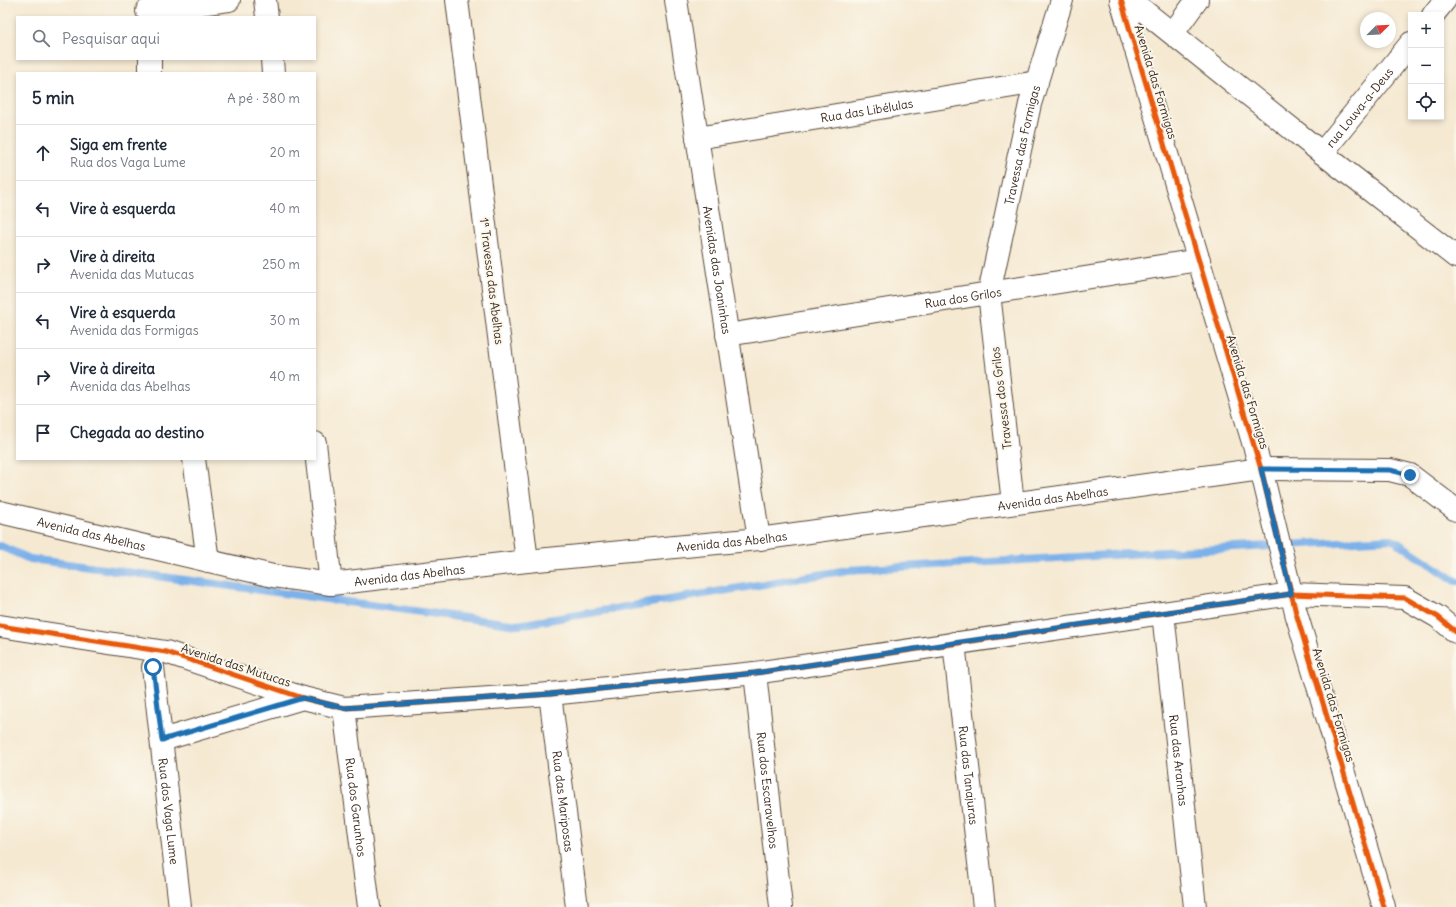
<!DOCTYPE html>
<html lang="pt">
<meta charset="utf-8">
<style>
body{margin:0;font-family:Delius,sans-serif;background:#f6f6f7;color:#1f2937}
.controls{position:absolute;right:12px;top:12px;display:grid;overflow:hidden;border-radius:0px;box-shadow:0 2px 6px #0003}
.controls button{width:36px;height:36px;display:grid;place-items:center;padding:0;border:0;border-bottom:1px solid #e0e1e3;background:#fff;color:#1f2937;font:20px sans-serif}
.compass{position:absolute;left:1360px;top:12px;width:36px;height:36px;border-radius:50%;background:#fff;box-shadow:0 2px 6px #0003;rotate:66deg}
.stop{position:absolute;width:12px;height:12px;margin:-9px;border:3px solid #1f6fb2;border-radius:50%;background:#fff}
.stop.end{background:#1f6fb2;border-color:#fff;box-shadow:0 1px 4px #0008}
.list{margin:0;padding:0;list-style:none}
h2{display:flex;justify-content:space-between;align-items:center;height:52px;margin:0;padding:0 16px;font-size:17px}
h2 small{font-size:13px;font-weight:400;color:#747a83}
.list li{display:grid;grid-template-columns:26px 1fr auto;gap:12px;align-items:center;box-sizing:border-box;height:56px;padding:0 16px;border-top:1px solid #e0e1e3}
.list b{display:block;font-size:15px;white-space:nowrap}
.list p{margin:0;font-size:13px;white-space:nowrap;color:#747a83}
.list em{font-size:13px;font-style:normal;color:#747a83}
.icon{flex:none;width:22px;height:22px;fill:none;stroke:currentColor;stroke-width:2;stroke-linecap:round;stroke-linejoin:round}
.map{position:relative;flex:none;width:1456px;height:907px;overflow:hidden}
.search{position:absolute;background:#fff;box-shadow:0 2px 6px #0003;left:16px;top:16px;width:300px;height:44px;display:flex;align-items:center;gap:10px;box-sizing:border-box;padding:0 14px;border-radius:0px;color:#747a83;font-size:15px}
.panel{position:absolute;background:#fff;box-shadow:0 2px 6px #0003;left:16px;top:72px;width:300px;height:388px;border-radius:0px}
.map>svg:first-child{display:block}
</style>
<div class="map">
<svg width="1456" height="907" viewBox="0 0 1456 907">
<rect width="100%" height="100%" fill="#fbf7ec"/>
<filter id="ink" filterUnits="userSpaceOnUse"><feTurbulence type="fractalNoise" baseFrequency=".025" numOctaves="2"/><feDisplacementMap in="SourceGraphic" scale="8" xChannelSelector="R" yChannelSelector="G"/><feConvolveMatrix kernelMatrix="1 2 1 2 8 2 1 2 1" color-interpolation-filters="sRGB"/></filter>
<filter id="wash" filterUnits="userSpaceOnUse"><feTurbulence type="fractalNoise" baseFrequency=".012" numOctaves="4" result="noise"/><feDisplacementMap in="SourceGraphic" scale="16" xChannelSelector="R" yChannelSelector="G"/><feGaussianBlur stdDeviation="0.9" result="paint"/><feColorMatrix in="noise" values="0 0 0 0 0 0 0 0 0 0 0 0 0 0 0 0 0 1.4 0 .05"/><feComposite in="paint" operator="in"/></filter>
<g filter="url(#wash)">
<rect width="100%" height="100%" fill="#f5e9d2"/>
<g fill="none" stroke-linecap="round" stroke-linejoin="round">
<path stroke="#7cb1ea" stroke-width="8" d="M0,546L30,559L518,625L848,570L1392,539L1456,581"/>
</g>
</g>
<g filter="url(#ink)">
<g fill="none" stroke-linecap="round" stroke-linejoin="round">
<g stroke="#574739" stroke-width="24">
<g id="minor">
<path d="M265,0L267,17"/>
<path d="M457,0L527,561"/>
<path id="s1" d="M676,0L759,539"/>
<path d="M1121,0L1261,469L1296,613L1384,907"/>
<path d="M1130,0L1322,153L1456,257"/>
<path d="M147,11L229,0"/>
<path d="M1433,15L1445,0"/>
<path d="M1173,33L1197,0"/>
<path d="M150,59V73"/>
<path d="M272,59L273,73"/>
<path id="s2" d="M697,138L1037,82"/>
<path id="s3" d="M1322,153L1411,43"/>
<path id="s4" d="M727,335L989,293L1199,260"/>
<path d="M315,443L331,584"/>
<path d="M194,459L208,561"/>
<path id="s5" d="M1013,503L989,293L1030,104L1062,0"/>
<path id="s6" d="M0,512L273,576L331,584L527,561L759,539L1261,469L1390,470L1410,475L1456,510"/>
<path id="s7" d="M1163,613L1195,907"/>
<path d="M0,626L166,652L303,698L344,708L550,694L755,673L1291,594L1405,598L1438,617L1456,632"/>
<path id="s8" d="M954,643L984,907"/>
<path id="s9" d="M153,667L180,907"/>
<path id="s10" d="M755,673L781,907"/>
<path id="s11" d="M550,694L577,907"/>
<path id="s12" d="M344,708L369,907"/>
<path d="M162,740L303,698"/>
</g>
</g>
<use href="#minor" stroke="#fff" stroke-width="22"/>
<g stroke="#fbf7ec" stroke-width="8">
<path id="cycleway" d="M1121,0L1261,469L1296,613L1384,907
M0,626L166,652L303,698L344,708L550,694L755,673L1291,594L1405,598L1438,617L1456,632"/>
</g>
<use href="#cycleway" stroke="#e8590c" stroke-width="5"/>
</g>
</g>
<g fill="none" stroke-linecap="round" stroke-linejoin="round" filter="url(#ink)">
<path stroke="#1f6fb2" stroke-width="5" d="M153,667L162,740L303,698L344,708L550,694L755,673L954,643L1291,594L1261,469L1390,470L1410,475"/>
</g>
<g text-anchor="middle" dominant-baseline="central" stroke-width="4" stroke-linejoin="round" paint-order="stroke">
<g font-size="12" fill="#3b2a1e" stroke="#fbf7ec">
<text transform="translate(1156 82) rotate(73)">Avenida das Formigas</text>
<text stroke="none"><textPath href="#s3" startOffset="59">rua Louva-a-Deus</textPath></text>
<text stroke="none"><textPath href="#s2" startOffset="172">Rua das Libélulas</textPath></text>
<text stroke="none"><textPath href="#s5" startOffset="363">Travessa das Formigas</textPath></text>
<text stroke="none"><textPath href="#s1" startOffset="273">Avenidas das Joaninhas</textPath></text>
<text transform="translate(492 281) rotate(83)">1ª Travessa das Abelhas</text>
<text stroke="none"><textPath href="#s4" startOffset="239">Rua dos Grilos</textPath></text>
<text transform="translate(1248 392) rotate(73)">Avenida das Formigas</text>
<text transform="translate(1001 398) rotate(-97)">Travessa dos Grilos</text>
<text stroke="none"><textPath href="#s6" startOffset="1066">Avenida das Abelhas</textPath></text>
<text stroke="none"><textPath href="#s6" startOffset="94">Avenida das Abelhas</textPath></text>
<text stroke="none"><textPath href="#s6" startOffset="742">Avenida das Abelhas</textPath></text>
<text stroke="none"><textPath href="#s6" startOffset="418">Avenida das Abelhas</textPath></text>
<text transform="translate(236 665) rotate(18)">Avenida das Mutucas</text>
<text transform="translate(1334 705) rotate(73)">Avenida das Formigas</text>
<text stroke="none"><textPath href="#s7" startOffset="148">Rua das Aranhas</textPath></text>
<text stroke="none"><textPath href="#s8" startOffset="133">Rua das Tanajuras</textPath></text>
<text stroke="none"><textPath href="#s10" startOffset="118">Rua dos Escaravelhos</textPath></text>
<text stroke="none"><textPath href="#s11" startOffset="108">Rua das Mariposas</textPath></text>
<text stroke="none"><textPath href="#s12" startOffset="100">Rua dos Garunhos</textPath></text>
<text stroke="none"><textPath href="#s9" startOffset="145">Rua dos Vaga Lume</textPath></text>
</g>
</g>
</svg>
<div class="controls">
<button>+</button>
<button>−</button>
<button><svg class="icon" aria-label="locate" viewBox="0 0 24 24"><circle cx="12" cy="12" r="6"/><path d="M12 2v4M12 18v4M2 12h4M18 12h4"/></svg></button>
</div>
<svg class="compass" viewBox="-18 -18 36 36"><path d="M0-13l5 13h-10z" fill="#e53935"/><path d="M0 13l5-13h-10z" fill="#747a83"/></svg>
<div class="stop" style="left:153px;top:667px"></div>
<div class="stop end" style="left:1410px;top:475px"></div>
<div class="search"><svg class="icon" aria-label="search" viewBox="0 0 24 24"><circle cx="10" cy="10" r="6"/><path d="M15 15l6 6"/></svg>Pesquisar aqui</div>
<section class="panel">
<h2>5 min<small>A pé · 380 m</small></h2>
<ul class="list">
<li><svg class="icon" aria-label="ahead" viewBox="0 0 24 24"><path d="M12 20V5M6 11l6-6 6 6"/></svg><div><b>Siga em frente</b><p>Rua dos Vaga Lume</p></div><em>20 m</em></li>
<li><svg class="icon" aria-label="left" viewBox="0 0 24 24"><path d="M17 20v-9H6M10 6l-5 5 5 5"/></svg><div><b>Vire à esquerda</b></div><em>40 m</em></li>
<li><svg class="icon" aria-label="right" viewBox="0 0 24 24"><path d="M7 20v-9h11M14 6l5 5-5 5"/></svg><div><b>Vire à direita</b><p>Avenida das Mutucas</p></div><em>250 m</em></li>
<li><svg class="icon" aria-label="left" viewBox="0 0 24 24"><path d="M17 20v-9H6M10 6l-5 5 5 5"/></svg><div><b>Vire à esquerda</b><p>Avenida das Formigas</p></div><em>30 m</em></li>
<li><svg class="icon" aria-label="right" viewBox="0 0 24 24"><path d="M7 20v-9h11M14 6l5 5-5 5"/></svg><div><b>Vire à direita</b><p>Avenida das Abelhas</p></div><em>40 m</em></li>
<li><svg class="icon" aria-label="arrive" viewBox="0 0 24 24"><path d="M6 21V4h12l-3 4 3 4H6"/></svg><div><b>Chegada ao destino</b></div></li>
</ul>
</section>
</div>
